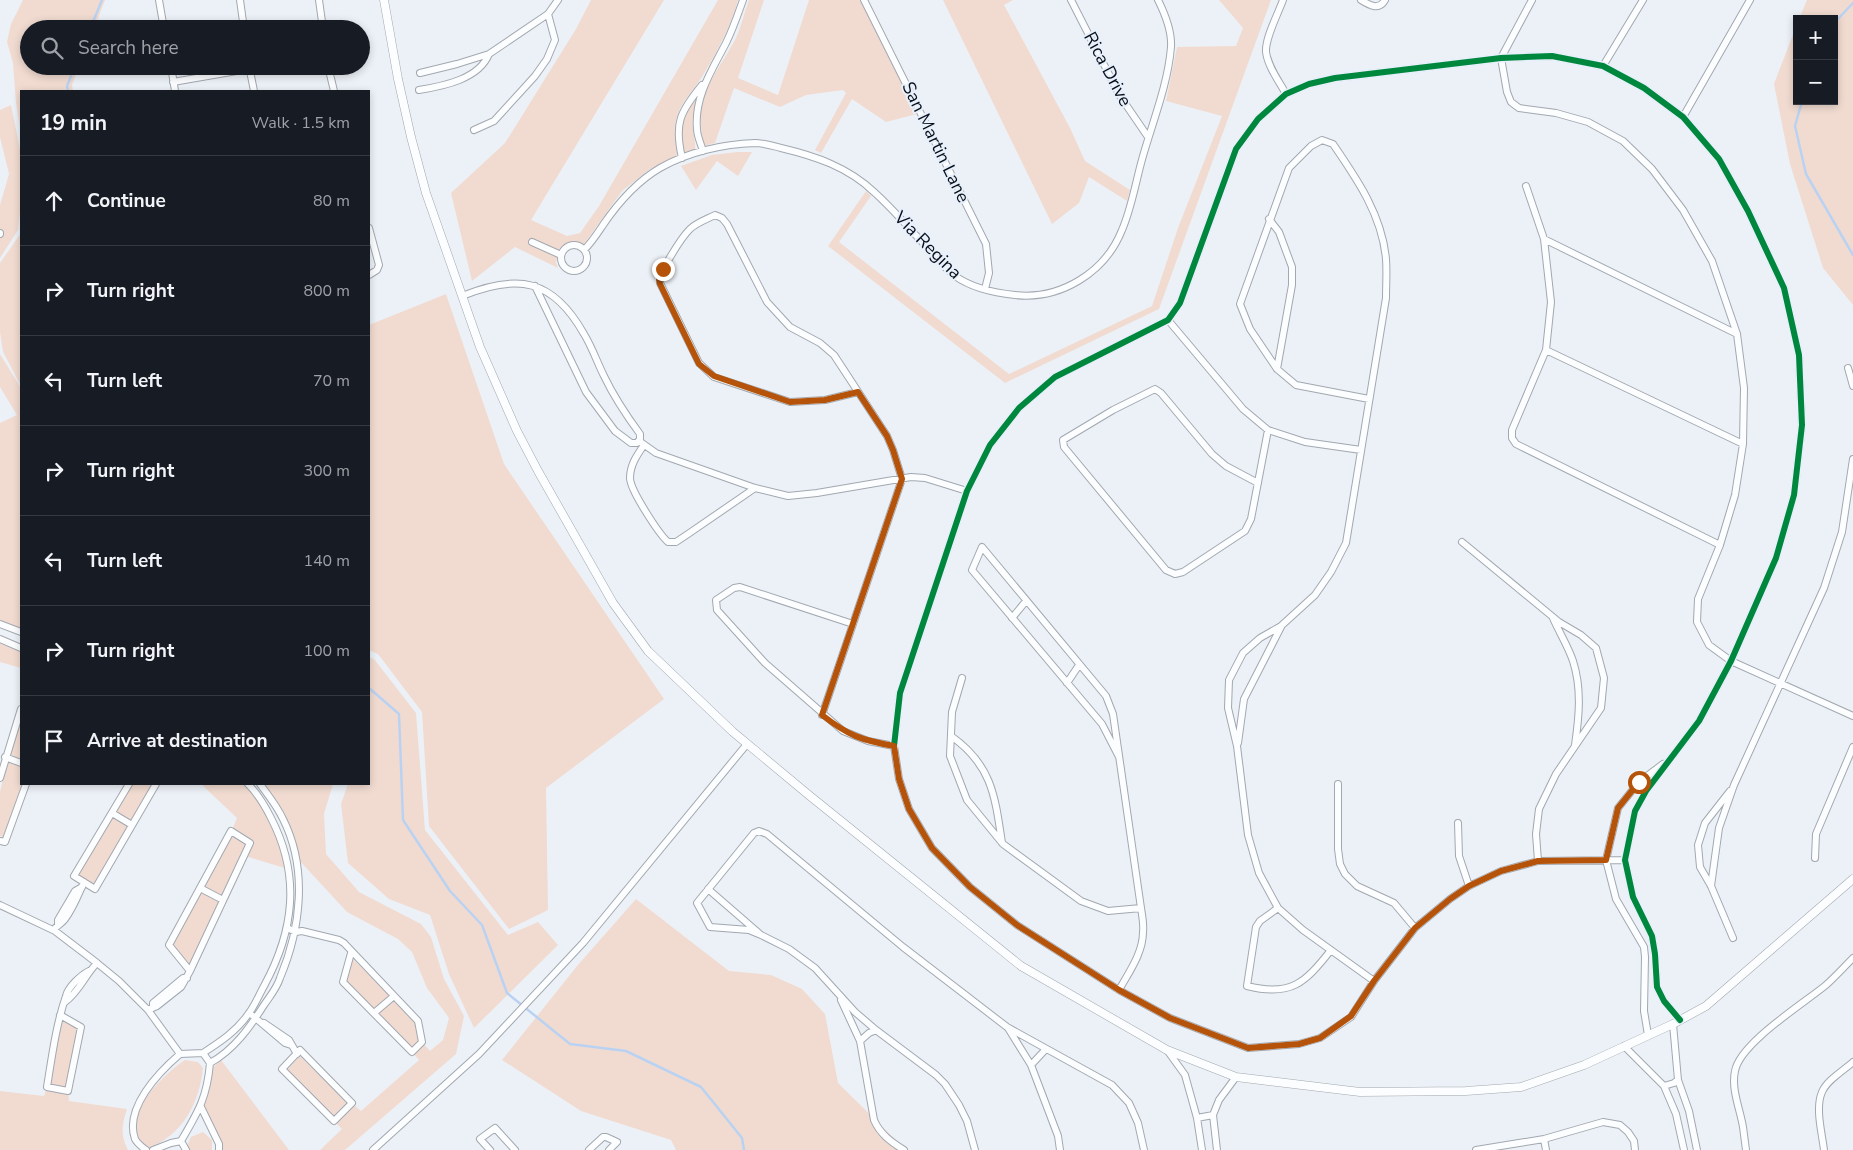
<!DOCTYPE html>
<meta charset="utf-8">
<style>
body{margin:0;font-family:"Nunito Sans",sans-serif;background:#242831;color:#f1f3f6}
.controls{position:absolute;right:15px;top:15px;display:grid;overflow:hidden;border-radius:0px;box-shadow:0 2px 8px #0003}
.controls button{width:45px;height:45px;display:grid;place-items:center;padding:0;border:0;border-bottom:1px solid #363941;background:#171b24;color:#f1f3f6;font:25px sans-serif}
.stop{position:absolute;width:15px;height:15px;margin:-11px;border:4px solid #b45309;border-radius:50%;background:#fff}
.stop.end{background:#b45309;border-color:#fff;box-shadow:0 1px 5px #0008}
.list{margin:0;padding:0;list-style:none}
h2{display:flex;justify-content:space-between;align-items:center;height:65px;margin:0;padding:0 20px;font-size:21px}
h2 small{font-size:16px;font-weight:400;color:#9ea1a6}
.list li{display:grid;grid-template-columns:32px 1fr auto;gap:15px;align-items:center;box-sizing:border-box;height:90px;padding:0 20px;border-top:1px solid #363941}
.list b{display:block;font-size:19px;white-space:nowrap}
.list em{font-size:16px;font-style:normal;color:#9ea1a6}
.icon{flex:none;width:28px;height:28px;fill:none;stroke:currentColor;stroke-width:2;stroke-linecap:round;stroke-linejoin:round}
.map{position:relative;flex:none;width:1853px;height:1150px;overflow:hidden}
.search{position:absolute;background:#171b24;box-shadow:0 2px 8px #0003;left:20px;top:20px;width:350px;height:55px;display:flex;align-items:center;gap:12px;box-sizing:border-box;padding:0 18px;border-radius:28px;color:#9ea1a6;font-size:19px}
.panel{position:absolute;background:#171b24;box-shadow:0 2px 8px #0003;left:20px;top:90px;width:350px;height:695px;border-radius:0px}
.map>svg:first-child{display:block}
</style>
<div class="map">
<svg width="1853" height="1150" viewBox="0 0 1853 1150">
<rect width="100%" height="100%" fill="#ecf1f7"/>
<path fill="#f1dbd1" d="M23,0H105L94,29H29V66H79L72,85L73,91H21V134L16,103L13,63L7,42L11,24Z
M591,0H664L531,220L567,236L580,233L599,206L718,0H738C731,27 716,53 702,77C694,90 682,101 677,116C672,130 677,143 677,158L650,169L622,191L582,247L571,248L558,253L556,263L558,268L515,247L472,281L451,193L505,143L576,29Z
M749,0H764L738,78L778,95L809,0H861L917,114L886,122L852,99L821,153L815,150L846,93L843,90L806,95L780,107L734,88L715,143L704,146C693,96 712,81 735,40C741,28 744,13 749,0Z
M943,0H1013L1004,5L1070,128L1085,161L1130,190L1127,201L1089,177L1079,203L1052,224Z
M1219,0H1271L1159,309L1005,383L828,246L866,191L871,196L839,242L1009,374L1152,306L1178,228L1222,116L1166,101L1177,47L1236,46L1243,28Z
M1807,0H1853V305L1823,268L1790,164L1774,84L1797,24V101H1834V19H1799Z
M699,92C696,104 691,116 693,128C693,136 696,141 695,149L690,153H684C674,130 686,110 699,92Z
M11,105L21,154V203L18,230L0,258V205L9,174L0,137V110Z
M737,152H752L738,176L717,161L696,190L681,166L712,155Z
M21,233V386L3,352L0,332V263Z
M446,294L504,464L664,699L546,788L548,910L509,929L429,826L422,712L378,654L369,650V325Z
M0,354L21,388V631L0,623V423L17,415L0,387Z
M0,641L21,649V668L0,662Z
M369,657L374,659L416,713L425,830L508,935L538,922L558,945L474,1028L449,974L430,915L389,899L348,863L341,804L348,784H369Z
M21,721V759L10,754Z
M7,762L21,767L22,784L3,837L0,836V792Z
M132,784H154L132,822L115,812Z
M201,784H244C267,806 278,839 288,869L245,856L251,843L232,830L237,818Z
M262,784H333L324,814L326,854L359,892L421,924L431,937L444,979L464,1016L456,1054L345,1150H320L342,1129L335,1122L353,1104L361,1111L419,1060L413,1053L423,1043L430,1051L443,1040L449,1018L427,988L412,952L398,939L347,912L298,859L293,839Z
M113,817L129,826L95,886L77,875Z
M232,834L248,845L222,898L202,887Z
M202,891L220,901L190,967L172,945Z
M636,899L729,971L771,975L802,989L825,1014L838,1083L906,1150H676L671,1140L581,1111L502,1060L577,966Z
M353,959L390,996L373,1010L346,982Z
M394,999L416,1023L419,1041L412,1048L377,1013Z
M62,1019L78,1028L67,1089L49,1085Z
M300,1056L348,1103L333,1117L287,1070Z
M185,1060L198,1062L203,1068C199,1105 182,1135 147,1149C144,1146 141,1143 139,1140C123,1113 165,1073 185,1060Z
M221,1060L289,1150H221L202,1107L211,1069Z
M47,1087L68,1091L69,1101L127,1109C122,1124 120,1135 128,1150H0V1091L44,1096Z
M203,1132L212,1140V1150H189L187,1146L191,1137Z"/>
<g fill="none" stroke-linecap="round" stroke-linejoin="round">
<path stroke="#bad2f2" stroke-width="2.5" d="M1834,23L1853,3
M90,29L102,0
M68,91L67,86L75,66
M1802,101L1795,126L1806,174L1853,255
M369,688L399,714L403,820L450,891L482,925L507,993L570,1044L626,1051L701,1087L742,1138L744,1150"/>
<g stroke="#a2a8b0" stroke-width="8">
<path id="minor" d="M159,0L164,29
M240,0L244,29
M319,0L323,29
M864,0L986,244L989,273L985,289
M1071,0L1120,96L1148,137
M1283,0C1278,14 1265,38 1266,52C1268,67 1279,81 1286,94
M1361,0C1369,5 1379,11 1385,0
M1532,0L1501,58L1507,92L1511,102L1519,108L1556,113L1588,122L1623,141L1652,169L1683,210L1712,261L1737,334L1744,388L1743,444L1735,495L1720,545L1698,599L1697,622L1709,645L1731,661L1853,716
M171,66L175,91
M249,66L254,91
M328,66L334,91
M1603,66L1643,0
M420,73L457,64L489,54
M173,82L266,66
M419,90C444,86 479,79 489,54L548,14L558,0
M1683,117L1750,0
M474,130L494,121L535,76L547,59L555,40L548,14
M703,151C701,144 697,136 697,129C694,97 712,70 726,43C733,29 738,14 743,0
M682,158C674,123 680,112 702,85
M1526,186L1544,239
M1269,219L1279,232L1292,267V285L1277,369
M369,228L379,265L377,270L369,275
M0,233V234
M532,242L561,255
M561 258a13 13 0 1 1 26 0a13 13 0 1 1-26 0Z
M584,250C592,242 597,234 603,225C618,203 636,182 660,168C688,152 723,144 755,143C764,143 773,146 781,148C815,156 848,167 874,192C892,208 907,226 924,244C934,255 943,267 955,276C972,288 995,293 1015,295C1060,300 1105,273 1122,230C1132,207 1136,180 1143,156C1153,121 1168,84 1171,47C1172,31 1165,14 1158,0
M462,296C518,273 553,279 584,334C592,347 597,362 604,376C614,397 626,415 640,434V439L637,443H631L615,431L586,392L535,286
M1168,320L1243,409L1268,430L1305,442L1361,450
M1546,350L1743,444
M1848,368L1853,386
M858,392L825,400L790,402L714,377L699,363L660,283C658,273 682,237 690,229C696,223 707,219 715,215L722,218L727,224L767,302L790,327L820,343L834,355L887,436L893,450L902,479L853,624L740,587L734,588L716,600L717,610L765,663L843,731L868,741L894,746L899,779L909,809L932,848L970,887L1017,925L1119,990L1170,1018L1248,1048L1299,1044L1320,1038L1351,1017L1374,981L1415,928L1450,899L1469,886L1501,871L1538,861L1625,860
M1369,399L1296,385L1277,369L1250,329L1240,304L1289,168L1311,146L1322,140L1333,144C1357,179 1382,215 1386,259C1387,272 1386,285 1386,298L1346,543L1331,572L1315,595L1281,626L1260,638L1243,653L1229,680L1228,708L1237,746L1248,835L1259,873L1278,908L1303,930L1374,981
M639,441L656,453L755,488L788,496L817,493L911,477L925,478L967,491
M644,445C637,455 630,465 630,478C630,490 659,534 668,542H676L688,534L755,488
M1258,483L1226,466L1212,454L1161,393L1155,389L1113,410L1063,440L1064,447L1166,570L1175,574L1183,572L1245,531L1251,519L1268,430
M1462,542L1559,622L1581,635L1596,648L1604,678L1601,708L1556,774L1539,809L1536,834L1538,861
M1720,545L1516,444L1512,438V430L1546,350L1551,302L1544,239L1737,334
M1012,618L1026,601
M1553,618C1559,632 1568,646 1573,661C1582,689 1579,717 1575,745
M0,624L21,632
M0,639L21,648
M962,678L952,712L950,756L967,800L1003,844L1081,901L1108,911L1141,908C1142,915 1144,924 1143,932C1143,953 1129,972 1119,990
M1067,683L1079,665
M822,715L853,624
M951,736C992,765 995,796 1002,843
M1238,743L1244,699L1281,627
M894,746L900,693L967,491L990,445L1019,408L1055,377L1168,320L1180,303L1236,149L1258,119L1286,94L1309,84L1335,78L1501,58L1552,56L1603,66L1644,88L1683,117L1719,159L1748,211L1784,288L1799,355L1802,425L1794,495L1776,558L1731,661L1699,721L1646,791L1635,811L1625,860L1633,897L1652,936L1655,954L1657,987L1664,1001L1680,1020
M5,757L21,763
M1119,757L1102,724L972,570L982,547L1106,696L1113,714L1141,908
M0,778L21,709
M129,784L74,876L95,889L156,784
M1338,784V849L1340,864L1345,874L1357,886L1394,903L1415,928
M1730,791L1705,823L1698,845L1700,867L1711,886L1733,938
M112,813L132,825
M1458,823L1459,856L1469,886
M231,831L250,843L190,971L169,945Z
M0,841L5,842L26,784
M1815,858L1816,834L1853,747
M1711,886L1719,828L1734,785L1824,588L1842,532L1853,459
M200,888L223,900
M708,889L761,935L789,949L815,968L855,1012L876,1030L936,1075L945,1084L959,1105L967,1121L975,1150
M0,905L55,931L97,963L119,981L148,1010L180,1054
M1278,908L1260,921L1256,927L1247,986C1291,997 1305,983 1331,950
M58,925V920L75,891L82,887
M287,928L296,932L302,931L339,940L344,943L418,1021L422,1042L412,1052L343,982L351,953
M53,930C57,926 62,923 65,919C74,907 78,895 84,882
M761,935L749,930L710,927L697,903L754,833L759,831L767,834L903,947L1007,1027L1112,1085L1129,1103L1138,1123L1144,1150
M841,1000L860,1041L874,1120C880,1134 891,1142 904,1150
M65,1002C79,992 85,975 97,963
M153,1007V1003L183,978H187
M148,1010L157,1006L181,987L190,971
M374,1013L394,996
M60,1015L81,1027L68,1091L47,1087C52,1056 56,1025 66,996C68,987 81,975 89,971
M253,1016L285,1043L291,1045
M264,1023L289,1040L297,1054
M1673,1024L1678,1080L1689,1111L1697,1150
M1008,1028L1031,1065L1058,1136L1060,1150
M1648,1035L1644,1011L1645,957L1644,947L1616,899L1606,860L1618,808L1639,782L1663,764
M860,1041L869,1033L876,1030
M1624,1046L1664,1086L1676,1114L1684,1150
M300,1050L352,1103L334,1121L282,1069Z
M1167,1050L1185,1075L1197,1118L1202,1150
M203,1053C220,1042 237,1031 249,1013C255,1005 259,995 264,986C294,931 301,876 271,818C265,806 257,793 248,784
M210,1063C234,1050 250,1027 264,1005C270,996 277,988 280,978C301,928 308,869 283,819C277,806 268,795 260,784
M1031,1065L1046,1049
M1664,1086L1674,1083L1678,1080
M201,1107L219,1144V1150
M1197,1118L1213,1115
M1544,1139L1546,1150
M181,1141L186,1150
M146,1150C142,1147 137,1143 135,1139C124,1108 159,1072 180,1054L203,1053L210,1063C207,1098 198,1112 181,1141L171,1143L153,1150
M373,1150L479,1054L583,943L747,744
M490,1150L480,1139L495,1128L515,1150
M589,1150L603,1137H606L617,1142L609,1150
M1217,1150L1213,1115L1219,1100L1236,1077
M1476,1150L1544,1139L1603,1122L1620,1125L1628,1132L1634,1141L1635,1150
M1746,1150C1745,1142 1744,1135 1743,1127C1740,1109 1731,1089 1735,1071C1740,1043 1803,1004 1826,985C1835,977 1844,967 1853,958
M1824,1150C1822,1133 1815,1108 1822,1092C1827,1080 1843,1071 1853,1062"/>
</g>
<g stroke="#a2a8b0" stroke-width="9">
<path id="tertiary" d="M384,0L398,79L411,137L426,193L480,347L517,431L538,471L613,603L648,651L733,732L810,796L1021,966L1167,1050L1236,1077L1360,1092L1466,1091L1521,1087L1584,1065L1673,1024L1706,1006L1853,879"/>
</g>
<use href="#minor" stroke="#fcfdfe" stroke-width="6"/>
<use href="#tertiary" stroke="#fcfdfe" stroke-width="8"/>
<g stroke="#e8f0fc" stroke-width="9">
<path id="cycleway" d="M894,746L900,693L967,491L990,445L1019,408L1055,377L1168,320L1180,303L1236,149L1258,119L1286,94L1309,84L1335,78L1501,58L1552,56L1603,66L1644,88L1683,117L1719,159L1748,211L1784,288L1799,355L1802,425L1794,495L1776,558L1731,661L1699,721L1646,791L1635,811L1625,860L1633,897L1652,936L1655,954L1657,987L1664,1001L1680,1020"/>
</g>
<use href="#cycleway" stroke="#00873e" stroke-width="6"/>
</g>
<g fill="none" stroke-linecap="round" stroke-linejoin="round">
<path stroke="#b45309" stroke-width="6" d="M663,269L659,278L660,284L699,364L714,376L790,402L825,400L858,392L887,436L893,450L902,479L822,715C849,736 861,740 894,746L899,779L909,809L932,848L970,887L1017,925L1119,990L1170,1018L1248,1048L1299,1044L1320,1038L1351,1016L1374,981L1415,928L1450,899L1469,886L1501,871L1538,861L1606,860L1618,808L1639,782"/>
</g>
<g text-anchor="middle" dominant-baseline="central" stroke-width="4" stroke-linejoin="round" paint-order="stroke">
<g font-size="18" fill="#070e17" stroke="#e8f0fc">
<text transform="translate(1108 69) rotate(62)">Rica Drive</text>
<text transform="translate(936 142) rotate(64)">San Martin Lane</text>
<text transform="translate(928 245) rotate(45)">Via Regina</text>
</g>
</g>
</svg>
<div class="controls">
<button>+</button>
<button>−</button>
</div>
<div class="stop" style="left:1639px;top:782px"></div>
<div class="stop end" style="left:663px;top:269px"></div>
<div class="search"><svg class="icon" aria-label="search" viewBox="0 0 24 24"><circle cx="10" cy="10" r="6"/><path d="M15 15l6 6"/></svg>Search here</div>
<section class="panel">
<h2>19 min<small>Walk · 1.5 km</small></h2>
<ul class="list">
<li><svg class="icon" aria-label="ahead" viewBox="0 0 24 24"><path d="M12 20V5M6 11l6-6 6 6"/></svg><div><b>Continue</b></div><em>80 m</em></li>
<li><svg class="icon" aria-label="right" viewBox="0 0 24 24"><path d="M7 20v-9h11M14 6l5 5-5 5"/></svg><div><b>Turn right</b></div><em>800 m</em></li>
<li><svg class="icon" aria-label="left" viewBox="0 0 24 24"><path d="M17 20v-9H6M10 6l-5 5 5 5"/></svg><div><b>Turn left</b></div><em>70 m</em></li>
<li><svg class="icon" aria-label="right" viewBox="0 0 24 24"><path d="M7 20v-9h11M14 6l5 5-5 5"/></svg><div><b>Turn right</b></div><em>300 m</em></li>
<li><svg class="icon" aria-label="left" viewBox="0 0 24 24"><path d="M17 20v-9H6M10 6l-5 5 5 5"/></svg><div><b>Turn left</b></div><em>140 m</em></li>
<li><svg class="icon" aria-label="right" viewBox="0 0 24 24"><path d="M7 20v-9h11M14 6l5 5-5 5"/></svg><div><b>Turn right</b></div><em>100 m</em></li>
<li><svg class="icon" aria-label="arrive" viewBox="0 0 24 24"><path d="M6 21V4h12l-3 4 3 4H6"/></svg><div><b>Arrive at destination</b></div></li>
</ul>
</section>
</div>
